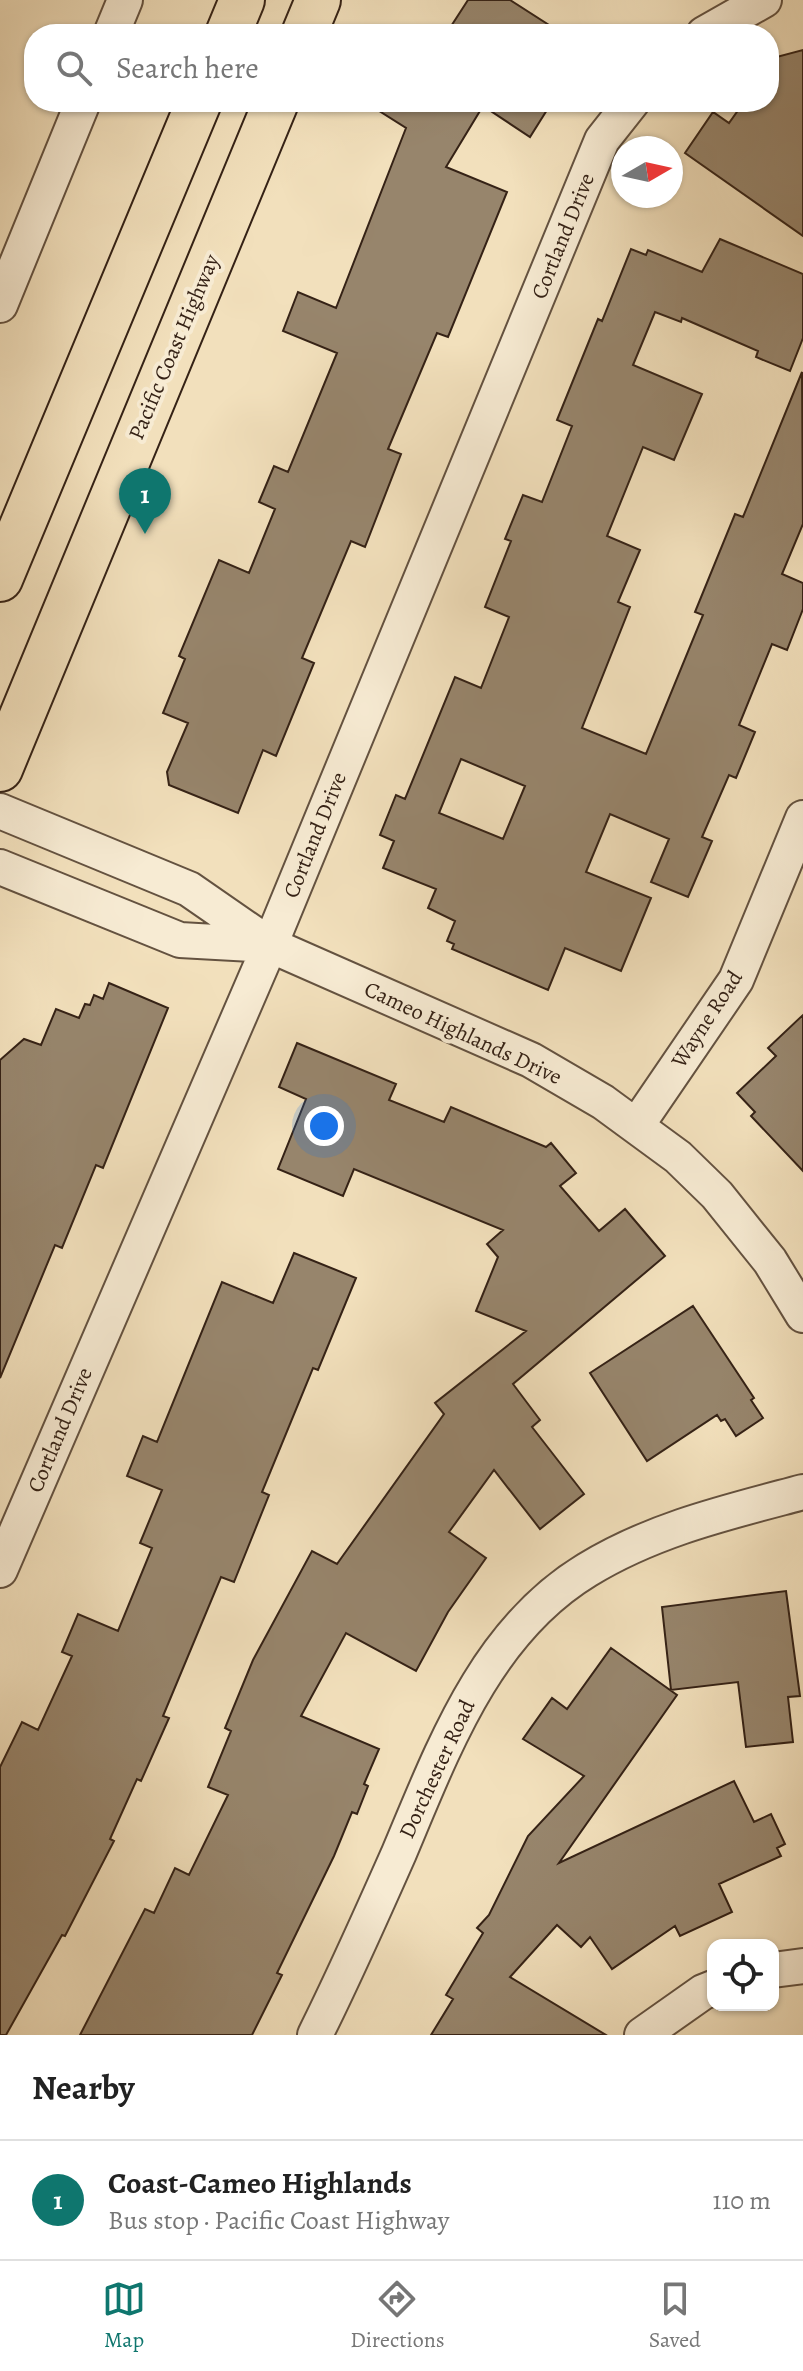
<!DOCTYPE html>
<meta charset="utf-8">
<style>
body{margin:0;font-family:Alegreya,serif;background:#f2f2f2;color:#222}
.controls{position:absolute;right:24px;bottom:24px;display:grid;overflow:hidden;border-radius:16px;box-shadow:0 2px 6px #0004}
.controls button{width:72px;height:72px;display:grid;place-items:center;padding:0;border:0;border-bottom:2px solid #e0e0e0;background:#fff;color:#222;font:40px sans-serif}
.compass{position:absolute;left:611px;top:136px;width:72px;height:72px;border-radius:50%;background:#fff;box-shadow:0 2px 6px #0004;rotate:81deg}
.you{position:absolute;left:324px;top:1126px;width:28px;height:28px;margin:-20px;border:6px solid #fff;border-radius:50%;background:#1a73e8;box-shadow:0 0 0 12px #1a73e833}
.badge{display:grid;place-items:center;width:52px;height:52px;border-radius:50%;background:#0f766e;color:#fff;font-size:26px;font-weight:700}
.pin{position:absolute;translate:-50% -66px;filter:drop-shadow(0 2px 4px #0008)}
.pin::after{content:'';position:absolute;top:42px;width:28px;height:24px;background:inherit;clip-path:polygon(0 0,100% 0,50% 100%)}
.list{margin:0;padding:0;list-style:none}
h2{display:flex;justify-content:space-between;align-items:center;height:104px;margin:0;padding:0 32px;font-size:34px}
h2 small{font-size:26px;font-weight:400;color:#767676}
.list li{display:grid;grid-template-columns:52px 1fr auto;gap:24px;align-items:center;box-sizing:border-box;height:120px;padding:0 32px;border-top:2px solid #e0e0e0}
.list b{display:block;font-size:30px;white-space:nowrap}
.list p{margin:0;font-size:26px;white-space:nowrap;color:#767676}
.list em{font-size:26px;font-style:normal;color:#767676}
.icon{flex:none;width:44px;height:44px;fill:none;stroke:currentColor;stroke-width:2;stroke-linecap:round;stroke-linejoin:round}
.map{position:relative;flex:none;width:803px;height:2035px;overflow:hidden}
.search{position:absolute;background:#fff;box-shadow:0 2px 6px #0004;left:24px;right:24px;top:24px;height:88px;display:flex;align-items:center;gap:20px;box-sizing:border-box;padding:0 28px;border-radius:32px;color:#767676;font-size:30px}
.sheet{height:224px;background:#fff}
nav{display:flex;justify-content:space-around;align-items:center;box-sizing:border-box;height:112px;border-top:2px solid #e0e0e0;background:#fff;font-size:22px;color:#767676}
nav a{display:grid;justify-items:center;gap:4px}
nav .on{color:#0f766e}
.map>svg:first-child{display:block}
</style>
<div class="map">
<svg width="803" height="2035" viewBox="0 0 803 2035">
<rect width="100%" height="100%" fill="#f2e0bc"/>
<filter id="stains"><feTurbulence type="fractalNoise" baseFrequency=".0025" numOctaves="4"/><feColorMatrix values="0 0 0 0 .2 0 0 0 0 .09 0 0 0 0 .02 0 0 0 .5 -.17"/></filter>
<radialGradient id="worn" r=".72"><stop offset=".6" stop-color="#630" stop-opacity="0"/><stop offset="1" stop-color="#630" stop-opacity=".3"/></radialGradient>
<path fill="#97856c" stroke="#352216" stroke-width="2" fill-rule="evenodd" d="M468,0H510L563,34H446Z
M803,50V236L685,153L713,112L729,123L744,102H769V59Z
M365,102H552L530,137L483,106L446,167L507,192L448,337L437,333L388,449L401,454L365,547L351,541L302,658L314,663L276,756L263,750L238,813L169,785L167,772L188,723L163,713L185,659L179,656L219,560L249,573L275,509L259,502L274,466L288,472L337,353L283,331L298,292L336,308L406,128Z
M720,239L803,274V338L790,371L756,357L758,351L682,318L681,322L655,312L633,365L702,394L674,460L643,447L607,536L640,550L618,602L630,607L582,728L646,754L703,615L695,612L735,514L743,517L802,372L803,524L782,574L803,583V609L787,650L772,644L739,725L755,732L736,778L729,775L702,837L712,841L688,897L651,882L669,839L610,814L586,872L651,898L621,971L565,948L548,990L452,949L454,944L447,941L455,921L428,908L436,889L383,868L394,841L380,835L396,795L405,799L455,677L481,688L509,617L485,607L511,541L505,539L523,495L542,502L572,426L557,420L598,319L602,321L631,249L646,255L648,250L702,272ZM461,759L525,786L503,839L439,813Z
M109,983L168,1008L103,1168L96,1165L62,1248L55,1245L0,1378V1060L24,1039L41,1045L56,1009L79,1018L85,1004L90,1005L94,995L103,999Z
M803,1015V1171L751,1116L755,1112L737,1093L776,1056L768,1048Z
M297,1043L396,1084L389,1100L444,1122L451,1107L546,1147L551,1143L576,1173L560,1186L599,1231L625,1209L665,1256L513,1384L540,1420L532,1427L584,1494L540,1529L494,1470L449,1532L486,1558L448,1612L416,1671L346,1633L301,1716L379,1749L364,1784L368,1786L357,1814L352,1812L334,1856L277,1973L282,1975L252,2035H80L145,1909L154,1913L175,1868L189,1875L228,1795L208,1787L231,1731L225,1728L253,1660L312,1551L337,1564L444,1414L435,1403L526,1331L476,1311L498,1257L487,1244L503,1230L354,1169L343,1196L278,1169L306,1099L279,1087Z
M294,1253L356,1278L318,1370L313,1368L262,1492L269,1495L234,1582L221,1577L163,1716L169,1718L141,1781L137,1779L110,1839L114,1841L65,1936L62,1935L6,2035H0V1767L22,1722L38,1730L72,1656L62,1652L78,1614L118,1631L152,1548L140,1543L162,1490L127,1476L143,1436L157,1442L222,1282L273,1303Z
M693,1306L754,1398L751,1400L763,1418L736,1436L725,1419L721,1421L717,1415L647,1461L590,1373Z
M786,1591L800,1696L788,1697L793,1742L746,1747L738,1682L671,1690L662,1607Z
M611,1648L677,1695L559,1863L734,1781L754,1822L771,1814L785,1844L777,1848L781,1856L719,1884L732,1912L680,1936L675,1926L612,1969L590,1937L581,1947L557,1925L510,1977L606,2035H431L453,1999L446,1995L483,1933L477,1928L489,1915L528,1836L584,1776L523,1739L552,1698L567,1709Z"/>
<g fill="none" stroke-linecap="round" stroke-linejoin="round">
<g stroke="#645240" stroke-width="38">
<path id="minor" d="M111,34L125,0
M704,34L764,0
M0,305L83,102
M0,811L189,889L270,945L531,1060L603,1102L678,1157L717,1195L770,1261L803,1315
M0,867L180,940L270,945
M637,1125L736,980L803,818
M0,1570L270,945L602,140L632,102
M773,1970L803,1966
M315,2035C345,1975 372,1914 399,1853C443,1749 485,1632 587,1570C654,1529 728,1512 803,1492
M642,2035L703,1992L713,1988"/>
</g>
<g stroke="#352216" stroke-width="48">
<path id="trunk" d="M228,34L242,0
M304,34L318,0
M0,579L199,102
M0,769L276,102"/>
</g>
<use href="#minor" stroke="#f7ebd3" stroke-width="34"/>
<use href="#trunk" stroke="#f2e0bc" stroke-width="44"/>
</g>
<g text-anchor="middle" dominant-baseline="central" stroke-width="8" stroke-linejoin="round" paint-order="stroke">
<g font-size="22" fill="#352216" stroke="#f7ebd3">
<text transform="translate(563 236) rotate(-68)">Cortland Drive</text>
<text transform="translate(174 347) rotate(-67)">Pacific Coast Highway</text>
<text transform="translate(315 835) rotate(-68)">Cortland Drive</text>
<text transform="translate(707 1019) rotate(-57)">Wayne Road</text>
<text transform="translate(463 1033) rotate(25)">Cameo Highlands Drive</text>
<text transform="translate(60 1430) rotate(-67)">Cortland Drive</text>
<text transform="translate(437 1769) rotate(-65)">Dorchester Road</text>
</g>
</g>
<rect width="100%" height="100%" filter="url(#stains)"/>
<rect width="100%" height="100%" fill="url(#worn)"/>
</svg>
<div class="controls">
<button><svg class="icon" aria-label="locate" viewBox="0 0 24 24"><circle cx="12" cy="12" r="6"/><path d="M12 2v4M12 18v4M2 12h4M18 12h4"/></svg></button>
</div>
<svg class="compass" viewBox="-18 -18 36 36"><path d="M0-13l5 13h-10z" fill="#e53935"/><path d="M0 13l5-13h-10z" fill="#767676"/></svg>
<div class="you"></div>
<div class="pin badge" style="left:145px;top:534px">1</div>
<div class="search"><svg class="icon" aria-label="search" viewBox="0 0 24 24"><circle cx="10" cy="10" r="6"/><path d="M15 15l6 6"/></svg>Search here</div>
</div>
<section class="sheet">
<h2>Nearby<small></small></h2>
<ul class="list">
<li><span class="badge">1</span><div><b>Coast-Cameo Highlands</b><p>Bus stop · Pacific Coast Highway</p></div><em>110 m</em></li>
</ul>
</section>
<nav>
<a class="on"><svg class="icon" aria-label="map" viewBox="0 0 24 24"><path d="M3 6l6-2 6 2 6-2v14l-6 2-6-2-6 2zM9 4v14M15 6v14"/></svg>Map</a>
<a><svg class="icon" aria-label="directions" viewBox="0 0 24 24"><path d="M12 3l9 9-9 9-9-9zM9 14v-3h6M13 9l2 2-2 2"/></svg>Directions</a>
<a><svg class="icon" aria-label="saved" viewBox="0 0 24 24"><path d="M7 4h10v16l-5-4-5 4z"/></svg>Saved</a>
</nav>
